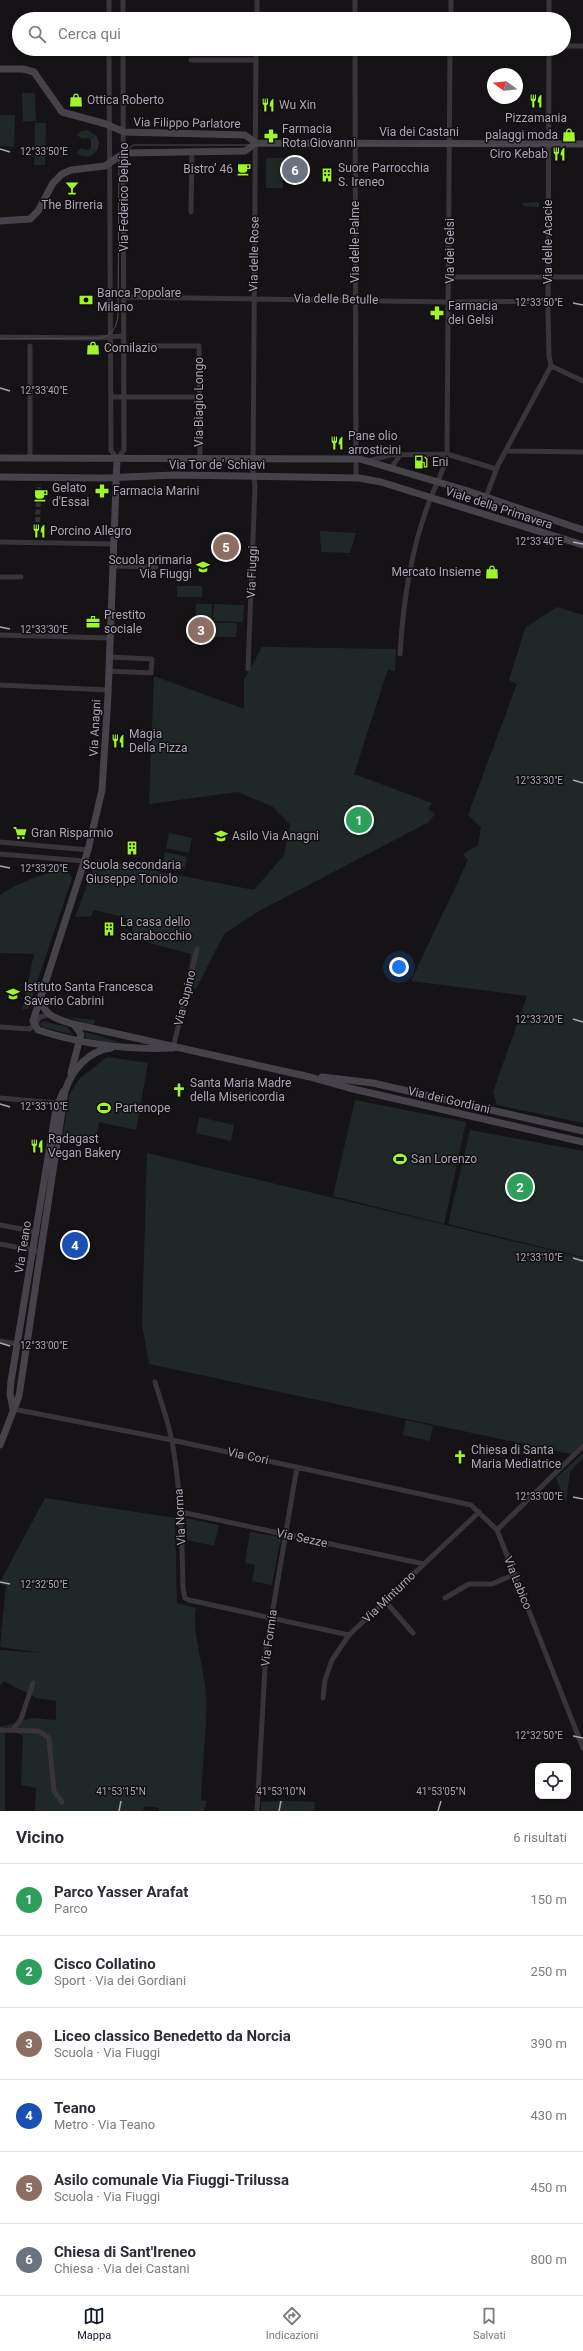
<!DOCTYPE html>
<html lang="it">
<meta charset="utf-8">
<style>
body{margin:0;font-family:Roboto,sans-serif;background:#f2f2f3;color:#2b2b33}
.controls{position:absolute;right:12px;bottom:12px;display:grid;overflow:hidden;border-radius:8px;box-shadow:0 1px 3px #0004}
.controls button{width:36px;height:36px;display:grid;place-items:center;padding:0;border:0;border-bottom:1px solid #e1e1e2;background:#fff;color:#2b2b33;font:20px sans-serif}
.compass{position:absolute;left:487px;top:68px;width:36px;height:36px;border-radius:50%;background:#fff;box-shadow:0 1px 3px #0004;rotate:285deg}
.you{position:absolute;left:399px;top:967px;width:14px;height:14px;margin:-10px;border:3px solid #fff;border-radius:50%;background:#1a73e8;box-shadow:0 0 0 6px #1a73e833}
.badge{display:grid;place-items:center;width:26px;height:26px;border-radius:50%;background:#111827;color:#fff;font-size:13px;font-weight:700}
.pin{position:absolute;translate:-50% -50%;border:2px solid #fff;box-shadow:0 1px 4px #0006}
.list{margin:0;padding:0;list-style:none}
h2{display:flex;justify-content:space-between;align-items:center;height:52px;margin:0;padding:0 16px;font-size:17px}
h2 small{font-size:13px;font-weight:400;color:#7c7c81}
.list li{display:grid;grid-template-columns:26px 1fr auto;gap:12px;align-items:center;box-sizing:border-box;height:72px;padding:0 16px;border-top:1px solid #e1e1e2}
.list b{display:block;font-size:15px;white-space:nowrap}
.list p{margin:0;font-size:13px;white-space:nowrap;color:#7c7c81}
.list em{font-size:13px;font-style:normal;color:#7c7c81}
.icon{flex:none;width:22px;height:22px;fill:none;stroke:currentColor;stroke-width:2;stroke-linecap:round;stroke-linejoin:round}
.map{position:relative;flex:none;width:583px;height:1811px;overflow:hidden}
.search{position:absolute;background:#fff;box-shadow:0 1px 3px #0004;left:12px;right:12px;top:12px;height:44px;display:flex;align-items:center;gap:10px;box-sizing:border-box;padding:0 14px;border-radius:22px;color:#7c7c81;font-size:15px}
.sheet{height:484px;background:#fff}
nav{display:flex;justify-content:space-around;align-items:center;box-sizing:border-box;height:56px;border-top:1px solid #e1e1e2;background:#fff;font-size:11px;color:#7c7c81}
nav a{display:grid;justify-items:center;gap:2px}
nav .on{color:#111827}
.map>svg:first-child{display:block}
</style>
<div class="map">
<svg width="583" height="1811" viewBox="0 0 583 1811">
<rect width="100%" height="100%" fill="#151315"/>
<path fill="#1f2826" d="M22,93H35L36,121L23,122Z
M0,115H15L14,147L0,146Z
M35,123H46L45,165H34Z
M87,130L96,135L91,140L88,138L82,139L77,135L81,131Z
M81,148L87,150L91,148L97,151C90,158 84,158 76,153Z
M266,158H283V188H266Z
M539,202V207L523,206V203Z
M320,531L356,533L350,553L321,552Z
M177,586H202V597H177Z
M196,604H212L211,636L195,635Z
M214,604L244,605L243,622L213,621Z
M557,607L583,615V1123L497,1105L493,1092L527,996L411,981L468,860L463,854L478,845L481,827L468,815L517,684L509,680L524,632L526,627Z
M213,623H237L236,637H213Z
M262,647L396,649L395,672L388,669L354,774L432,803L428,809L435,814L429,822L259,911L224,934L196,989L186,986L191,954L131,938L134,920L94,910L91,916L75,917L97,859L254,890L284,855L290,824L273,807L238,792L149,804L154,676L244,709V680Z
M169,833L192,838L189,853L166,848Z
M165,852L187,857L185,868L163,863Z
M66,868L72,878L28,1009H22L34,954L0,953V895C20,881 44,874 66,868Z
M65,1017L95,1020L94,1025Z
M43,1021L67,1027L74,1035L42,1027L40,1024Z
M86,1032L122,1043L103,1042L85,1038Z
M107,1057L148,1063L136,1130L99,1122L96,1137L63,1135L69,1095L79,1079Z
M355,1100L466,1122L444,1224L333,1196Z
M199,1117L234,1125L231,1141L196,1133Z
M470,1130L583,1151V1257L448,1224Z
M147,1153L583,1258V1442L571,1454L149,1364L142,1324Z
M406,1420L433,1426L430,1441L403,1435Z
M583,1453V1458L570,1472L566,1503L556,1478Z
M45,1498L175,1518L177,1603L196,1608C191,1630 205,1670 206,1696C207,1730 202,1766 201,1800L207,1801L204,1811H159V1808L145,1806L143,1811H35L36,1788L21,1785L23,1736L5,1726V1811H0V1727L32,1718L56,1720V1701L36,1698L4,1681L0,1686V1650L43,1653L0,1647L6,1586L0,1584V1582Z
M186,1518L219,1525L214,1546L187,1540Z
M250,1532L281,1537L272,1585L252,1581L255,1565L245,1563Z
M284,1801L315,1802L314,1811H261V1802Z"/>
<path fill="#2c2939" d="M96,135L99,143L97,151L91,148V140Z"/>
<g fill="none" stroke-linecap="round" stroke-linejoin="round">
<path stroke="#333035" stroke-width="5" stroke-dasharray="5 2.5" stroke-linecap="butt" d="M37,537L39,484"/>
<path stroke="#38343a" stroke-width="5" d="M109,0V19
M123,0V19
M355,0V19
M257,19V0
M451,19V0
M549,19V0
M564,46H583
M109,49L111,450L117,459L124,450L123,49
M355,49L356,478
M191,60H256
M191,212L192,152
M450,277H583
M123,297L449,302L548,301
M0,337L95,338L123,336
M123,346H199L200,459
M551,366L583,381
M111,397H200
M506,451L583,452
M30,458V346
M369,461L390,455L447,454L496,469
M391,468L401,454
M486,497L498,465L551,366L549,356L548,313L549,49
M0,542L114,544
M113,566L156,567
M0,577H21
M0,635L110,638
M400,654C403,603 410,553 428,505C434,487 444,472 447,454L450,49
M248,669L255,486L253,471L256,49
M109,671L151,673L152,659L109,657
M0,685L108,690
M0,842L88,850
M0,854L84,861
M0,1027L29,1029L34,1026L40,1017L48,1015
M173,1048L197,949
M0,1098L57,1103
M0,1225L37,1232
M0,1244L41,1252
M0,1341L17,1344
M155,1382C161,1403 170,1425 173,1447C181,1494 182,1541 183,1588L185,1598L189,1600L349,1635
M13,1409L172,1440L471,1505L497,1530
M583,1446L497,1530L583,1748
M181,1512L424,1564
M445,1598L469,1584H492L515,1574
M385,1601L413,1633
M323,1698L325,1680L332,1660L349,1635L479,1512
M0,1730L39,1731L49,1738L54,1791L62,1802
M13,1730L21,1719L33,1683
M257,1811L266,1650L297,1467"/>
<path stroke="#46424a" stroke-width="7" d="M0,69H23L34,72L62,112L106,124L124,132L245,135L256,143
M256,143L583,144
M0,221L30,219L38,211L53,183L62,174L71,170L105,166L124,153L245,151L256,143
M0,458L360,459L465,490L583,530
M117,459L108,696L102,790L88,850L33,1021L38,1030C81,1044 128,1050 173,1048
M0,477L104,478L174,475L359,478L381,482L583,545
M41,995C41,1015 56,1019 73,1024L310,1077L349,1088L583,1142
M71,1073L81,1034L75,1026
M322,1077L373,1083L583,1131
M13,1409L10,1394L11,1381L56,1109L63,1092
M0,1445L19,1396L65,1091C72,1070 88,1051 111,1048"/>
<path stroke="#514d55" stroke-width="1" d="M0,339L98,338C111,337 117,328 118,315L119,163L121,155L133,145H583"/>
</g>
<path fill="none" stroke="#aca5b6" stroke-width="1.5" d="M0,149L10,152M573,303L583,305M0,388L10,391M573,542L583,544M0,627L10,629M573,780L583,783M0,866L10,868M573,1019L583,1022M0,1104L10,1107M573,1258L583,1261M0,1343L10,1346M573,1497L583,1499M0,1582L10,1584M573,1736L583,1738M119,1811L121,1801M279,1811L281,1801M438,1811L441,1801"/>
<defs>
<g id="shop-bare" transform="scale(1.08)"><path d="M-5-2.5h2.3a2.7 3.5 0 0 1 5.4 0H5L5.5 6h-11ZM-1.5-2.5h3a1.5 2.3 0 0 0-3 0Z" fill="#a1f52b" stroke="#100e10" stroke-width="2.5" paint-order="stroke"/></g>
<g id="restaurant-bare" transform="scale(1.08)"><path d="M-5-6h1v4h1v-4h1v4h1v-4h1v5L-1.5 .5V6h-2V.5L-5-1ZM5-6V6H3V1.5H1.5Q1.5-4 5-6Z" fill="#a1f52b" stroke="#100e10" stroke-width="2.5" paint-order="stroke"/></g>
<g id="pharmacy-bare" transform="scale(1.08)"><path d="M-2-6h4v4h4v4h-4v4h-4v-4h-4v-4h4Z" fill="#a1f52b" stroke="#100e10" stroke-width="2.5" paint-order="stroke"/></g>
<g id="cafe-bare" transform="scale(1.08)"><path d="M-5.5-4.5H6V0H3Q3 3.5 0 3.5H-2.5Q-5.5 3.5-5.5 0ZM3-3.2v2h1.7v-2ZM-6 4.5H4V6H-6Z" fill="#a1f52b" stroke="#100e10" stroke-width="2.5" paint-order="stroke"/></g>
<g id="building-bare" transform="scale(1.08)"><path d="M-4-6H4V6H1V3H-1V6H-4ZM-2.5-4.3h1.7v1.8h-1.7ZM.8-4.3h1.7v1.8H.8ZM-2.5-1h1.7V.8h-1.7ZM.8-1h1.7V.8H.8Z" fill="#a1f52b" stroke="#100e10" stroke-width="2.5" paint-order="stroke"/></g>
<g id="bar-bare" transform="scale(1.08)"><path d="M-6-5H6L.8 .8V4.5H3.5V6h-7V4.5H-.8V.8Z" fill="#a1f52b" stroke="#100e10" stroke-width="2.5" paint-order="stroke"/></g>
<g id="bank-bare" transform="scale(1.08)"><path d="M-6-4H6V4H-6ZM0-2.3a2.3 2.3 0 1 0 0 4.6a2.3 2.3 0 1 0 0-4.6Z" fill="#a1f52b" stroke="#100e10" stroke-width="2.5" paint-order="stroke"/></g>
<g id="fuel-bare" transform="scale(1.08)"><path d="M-5.5-6h7V0h2V4h1.3V-2.5L3-4.5l.8-.8L6-3V5H2.5V1h-1V6h-7ZM-4.2-4.7v3.2H.2V-4.7Z" fill="#a1f52b" stroke="#100e10" stroke-width="2.5" paint-order="stroke"/></g>
<g id="school-bare" transform="scale(1.08)"><path d="M0-5L7-2L0 1L-7-2ZM-4 1L0 2.5L4 1V4Q0 6-4 4Z" fill="#a1f52b" stroke="#100e10" stroke-width="2.5" paint-order="stroke"/></g>
<g id="office-bare" transform="scale(1.08)"><path d="M-6-3h4V-5.5h4V-3h4V5H-6ZM-1-4.5V-3h2v-1.5ZM-6 0V1H6V0Z" fill="#a1f52b" stroke="#100e10" stroke-width="2.5" paint-order="stroke"/></g>
<g id="supermarket-bare" transform="scale(1.08)"><path d="M-6-5.5h2.5l.6 2H6L4.5 2H-2.5L-4.4-4H-6ZM-1.5 3.2a1.3 1.3 0 1 0 .1 0ZM3 3.2a1.3 1.3 0 1 0 .1 0Z" fill="#a1f52b" stroke="#100e10" stroke-width="2.5" paint-order="stroke"/></g>
<g id="church-bare" transform="scale(1.08)"><path d="M-1.2-6h2.4v3.5h3.3v2.4h-3.3V6h-2.4V-.1h-3.3v-2.4h3.3Z" fill="#a1f52b" stroke="#100e10" stroke-width="2.5" paint-order="stroke"/></g>
<g id="stadium-bare" transform="scale(1.08)"><path d="M0-5a6.5 5 0 1 0 0 10a6.5 5 0 1 0 0-10ZM-3.5-1.8h7v3.6h-7Z" fill="#a1f52b" stroke="#100e10" stroke-width="2.5" paint-order="stroke"/></g>
</defs>
<g fill-rule="evenodd">
<use href="#shop-bare" x="76" y="100"/>
<use href="#restaurant-bare" x="536" y="101"/>
<use href="#restaurant-bare" x="268" y="105"/>
<use href="#shop-bare" x="569" y="135"/>
<use href="#pharmacy-bare" x="271" y="136"/>
<use href="#restaurant-bare" x="559" y="154"/>
<use href="#cafe-bare" x="244" y="169"/>
<use href="#building-bare" x="327" y="175"/>
<use href="#bar-bare" x="72" y="188"/>
<use href="#bank-bare" x="86" y="300"/>
<use href="#pharmacy-bare" x="437" y="313"/>
<use href="#shop-bare" x="93" y="348"/>
<use href="#restaurant-bare" x="337" y="443"/>
<use href="#fuel-bare" x="421" y="462"/>
<use href="#pharmacy-bare" x="102" y="491"/>
<use href="#cafe-bare" x="41" y="495"/>
<use href="#restaurant-bare" x="39" y="531"/>
<use href="#school-bare" x="203" y="567"/>
<use href="#shop-bare" x="492" y="572"/>
<use href="#office-bare" x="93" y="622"/>
<use href="#restaurant-bare" x="118" y="741"/>
<use href="#supermarket-bare" x="20" y="833"/>
<use href="#school-bare" x="221" y="836"/>
<use href="#building-bare" x="132" y="848"/>
<use href="#building-bare" x="109" y="929"/>
<use href="#school-bare" x="13" y="994"/>
<use href="#church-bare" x="179" y="1090"/>
<use href="#stadium-bare" x="104" y="1108"/>
<use href="#restaurant-bare" x="37" y="1146"/>
<use href="#stadium-bare" x="400" y="1159"/>
<use href="#church-bare" x="460" y="1457"/>
</g>
<g text-anchor="middle" dominant-baseline="central" stroke-width="3" stroke-linejoin="round" paint-order="stroke">
<g font-size="12" fill="#aca5b6" stroke="#100e10" text-anchor="start">
<text x="87" y="100">Ottica Roberto</text>
<text x="279" y="105">Wu Xin</text>
<text x="536" y="118" text-anchor="middle">Pizzamania</text>
<text x="282" y="129">Farmacia<tspan x="282" dy="14">Rota Giovanni</tspan></text>
<text x="558" y="135" text-anchor="end">palaggi moda</text>
<text x="548" y="154" text-anchor="end">Ciro Kebab</text>
<text x="338" y="168">Suore Parrocchia<tspan x="338" dy="14">S. Ireneo</tspan></text>
<text x="233" y="169" text-anchor="end">Bistro’ 46</text>
<text x="72" y="205" text-anchor="middle">The Birreria</text>
<text x="97" y="293">Banca Popolare<tspan x="97" dy="14">Milano</tspan></text>
<text x="448" y="306">Farmacia<tspan x="448" dy="14">dei Gelsi</tspan></text>
<text x="104" y="348">Comilazio</text>
<text x="348" y="436">Pane olio<tspan x="348" dy="14">arrosticini</tspan></text>
<text x="432" y="462">Eni</text>
<text x="52" y="488">Gelato<tspan x="52" dy="14">d'Essai</tspan></text>
<text x="113" y="491">Farmacia Marini</text>
<text x="50" y="531">Porcino Allegro</text>
<text x="192" y="560" text-anchor="end">Scuola primaria<tspan x="192" dy="14">Via Fiuggi</tspan></text>
<text x="481" y="572" text-anchor="end">Mercato Insieme</text>
<text x="104" y="615">Prestito<tspan x="104" dy="14">sociale</tspan></text>
<text x="129" y="734">Magia<tspan x="129" dy="14">Della Pizza</tspan></text>
<text x="31" y="833">Gran Risparmio</text>
<text x="232" y="836">Asilo Via Anagni</text>
<text x="132" y="865" text-anchor="middle">Scuola secondaria<tspan x="132" dy="14">Giuseppe Toniolo</tspan></text>
<text x="120" y="922">La casa dello<tspan x="120" dy="14">scarabocchio</tspan></text>
<text x="24" y="987">Istituto Santa Francesca<tspan x="24" dy="14">Saverio Cabrini</tspan></text>
<text x="190" y="1083">Santa Maria Madre<tspan x="190" dy="14">della Misericordia</tspan></text>
<text x="115" y="1108">Partenope</text>
<text x="48" y="1139">Radagast<tspan x="48" dy="14">Vegan Bakery</tspan></text>
<text x="411" y="1159">San Lorenzo</text>
<text x="471" y="1450">Chiesa di Santa<tspan x="471" dy="14">Maria Mediatrice</tspan></text>
</g>
<g font-size="12" fill="#aca5b6" stroke="#100e10">
<text transform="translate(187 123) rotate(1)">Via Filippo Parlatore</text>
<text x="419" y="132">Via dei Castani</text>
<text transform="translate(124 197) rotate(-90)">Via Federico Delpino</text>
<text transform="translate(355 242) rotate(-90)">Via delle Palme</text>
<text transform="translate(548 242) rotate(-90)">Via delle Acacie</text>
<text transform="translate(450 251) rotate(-90)">Via dei Gelsi</text>
<text transform="translate(254 254) rotate(-89)">Via delle Rose</text>
<text transform="translate(336 299) rotate(1)">Via delle Betulle</text>
<text transform="translate(199 402) rotate(-90)">Via Biagio Longo</text>
<text x="217" y="465">Via Tor de' Schiavi</text>
<text transform="translate(499 508) rotate(18)">Viale della Primavera</text>
<text transform="translate(252 572) rotate(-88)">Via Fiuggi</text>
<text transform="translate(95 728) rotate(-87)">Via Anagni</text>
<text transform="translate(185 998) rotate(-76)">Via Supino</text>
<text transform="translate(449 1100) rotate(13)">Via dei Gordiani</text>
<text transform="translate(23 1247) rotate(-81)">Via Teano</text>
<text transform="translate(248 1456) rotate(12)">Via Cori</text>
<text transform="translate(180 1517) rotate(-93)">Via Norma</text>
<text transform="translate(302 1538) rotate(12)">Via Sezze</text>
<text transform="translate(518 1583) rotate(68)">Via Labico</text>
<text transform="translate(389 1597) rotate(-44)">Via Minturno</text>
<text transform="translate(269 1638) rotate(-82)">Via Formia</text>
</g>
</g>
<g font-size="10" text-anchor="middle" fill="#aca5b6" stroke="#100e10" stroke-width="3" stroke-linejoin="round" paint-order="stroke">
<text x="44" y="155">12°33'50"E</text>
<text x="539" y="306">12°33'50"E</text>
<text x="44" y="394">12°33'40"E</text>
<text x="539" y="545">12°33'40"E</text>
<text x="44" y="633">12°33'30"E</text>
<text x="539" y="784">12°33'30"E</text>
<text x="44" y="872">12°33'20"E</text>
<text x="539" y="1023">12°33'20"E</text>
<text x="44" y="1110">12°33'10"E</text>
<text x="539" y="1261">12°33'10"E</text>
<text x="44" y="1349">12°33'00"E</text>
<text x="539" y="1500">12°33'00"E</text>
<text x="44" y="1588">12°32'50"E</text>
<text x="539" y="1739">12°32'50"E</text>
<text x="121" y="1795">41°53'15"N</text>
<text x="281" y="1795">41°53'10"N</text>
<text x="441" y="1795">41°53'05"N</text>
</g>
</svg>
<div class="controls">
<button><svg class="icon" aria-label="locate" viewBox="0 0 24 24"><circle cx="12" cy="12" r="6"/><path d="M12 2v4M12 18v4M2 12h4M18 12h4"/></svg></button>
</div>
<svg class="compass" viewBox="-18 -18 36 36"><path d="M0-13l5 13h-10z" fill="#e53935"/><path d="M0 13l5-13h-10z" fill="#7c7c81"/></svg>
<div class="you"></div>
<div class="pin badge" style="left:359px;top:820px;background:#2e9e5b">1</div>
<div class="pin badge" style="left:520px;top:1187px;background:#2e9e5b">2</div>
<div class="pin badge" style="left:201px;top:630px;background:#8d6e63">3</div>
<div class="pin badge" style="left:75px;top:1245px;background:#1a4fb4">4</div>
<div class="pin badge" style="left:226px;top:547px;background:#8d6e63">5</div>
<div class="pin badge" style="left:295px;top:170px;background:#6b7280">6</div>
<div class="search"><svg class="icon" aria-label="search" viewBox="0 0 24 24"><circle cx="10" cy="10" r="6"/><path d="M15 15l6 6"/></svg>Cerca qui</div>
</div>
<section class="sheet">
<h2>Vicino<small>6 risultati</small></h2>
<ul class="list">
<li><span class="badge" style="background:#2e9e5b">1</span><div><b>Parco Yasser Arafat</b><p>Parco</p></div><em>150 m</em></li>
<li><span class="badge" style="background:#2e9e5b">2</span><div><b>Cisco Collatino</b><p>Sport · Via dei Gordiani</p></div><em>250 m</em></li>
<li><span class="badge" style="background:#8d6e63">3</span><div><b>Liceo classico Benedetto da Norcia</b><p>Scuola · Via Fiuggi</p></div><em>390 m</em></li>
<li><span class="badge" style="background:#1a4fb4">4</span><div><b>Teano</b><p>Metro · Via Teano</p></div><em>430 m</em></li>
<li><span class="badge" style="background:#8d6e63">5</span><div><b>Asilo comunale Via Fiuggi-Trilussa</b><p>Scuola · Via Fiuggi</p></div><em>450 m</em></li>
<li><span class="badge" style="background:#6b7280">6</span><div><b>Chiesa di Sant'Ireneo</b><p>Chiesa · Via dei Castani</p></div><em>800 m</em></li>
</ul>
</section>
<nav>
<a class="on"><svg class="icon" aria-label="map" viewBox="0 0 24 24"><path d="M3 6l6-2 6 2 6-2v14l-6 2-6-2-6 2zM9 4v14M15 6v14"/></svg>Mappa</a>
<a><svg class="icon" aria-label="directions" viewBox="0 0 24 24"><path d="M12 3l9 9-9 9-9-9zM9 14v-3h6M13 9l2 2-2 2"/></svg>Indicazioni</a>
<a><svg class="icon" aria-label="saved" viewBox="0 0 24 24"><path d="M7 4h10v16l-5-4-5 4z"/></svg>Salvati</a>
</nav>
